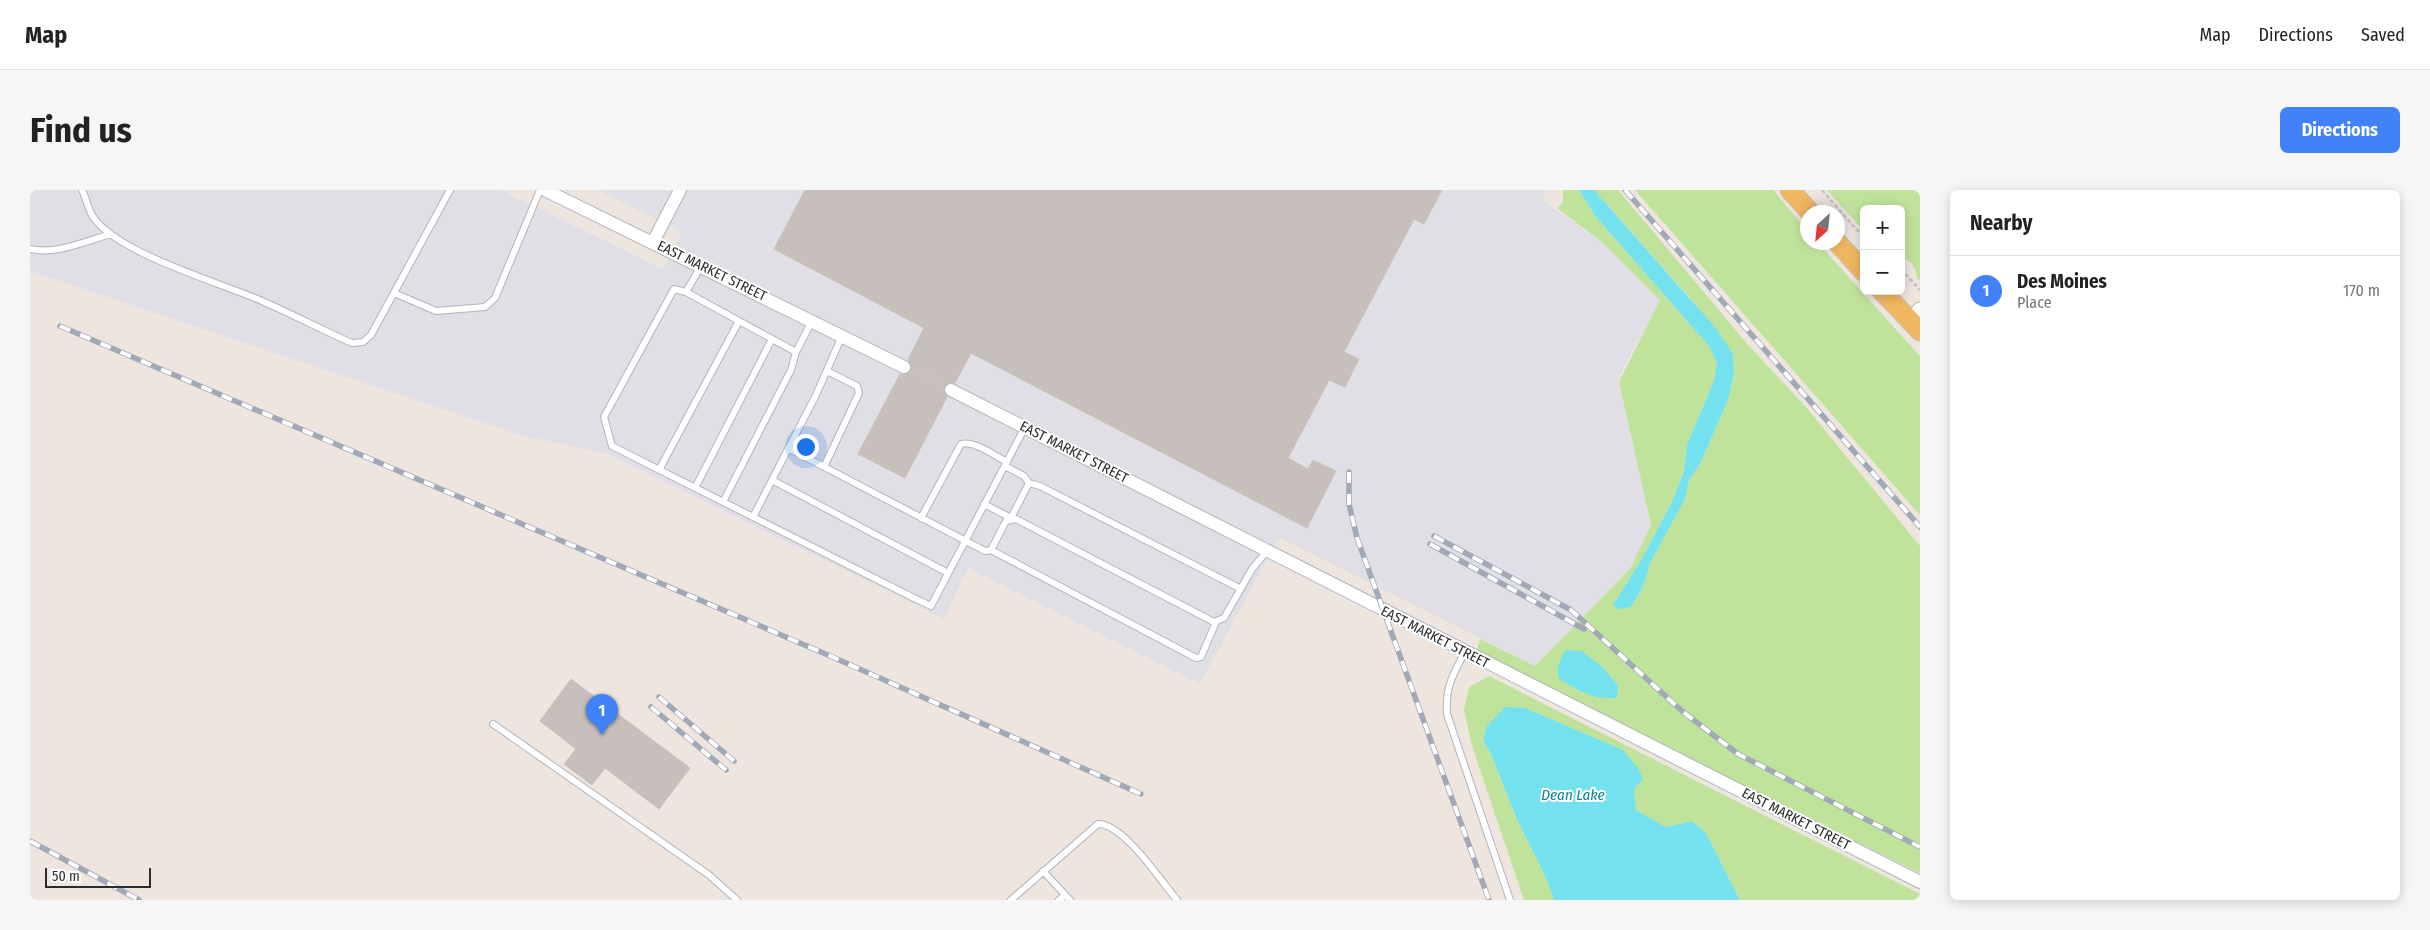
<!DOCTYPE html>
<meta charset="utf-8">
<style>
body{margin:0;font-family:"Fira Sans Condensed",sans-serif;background:#f6f6f6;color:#222}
.controls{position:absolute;right:15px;top:15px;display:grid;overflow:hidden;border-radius:8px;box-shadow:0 2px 12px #0003}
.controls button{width:45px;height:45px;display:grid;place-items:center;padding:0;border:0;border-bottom:1px solid #e0e0e0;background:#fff;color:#222;font:25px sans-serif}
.compass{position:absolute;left:1770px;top:15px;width:45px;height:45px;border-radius:50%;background:#fff;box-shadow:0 2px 12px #0003;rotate:207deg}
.scale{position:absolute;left:15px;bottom:12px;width:106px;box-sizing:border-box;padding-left:5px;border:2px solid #2c2c2c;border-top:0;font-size:14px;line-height:18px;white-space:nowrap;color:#2c2c2c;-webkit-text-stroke:4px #fff;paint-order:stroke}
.you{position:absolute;left:775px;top:256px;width:18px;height:18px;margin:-12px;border:4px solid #fff;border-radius:50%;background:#1a73e8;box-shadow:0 0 0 8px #1a73e833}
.badge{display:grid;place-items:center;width:32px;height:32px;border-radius:50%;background:#4182f9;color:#fff;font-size:16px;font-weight:700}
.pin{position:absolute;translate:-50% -41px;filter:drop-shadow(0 1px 2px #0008)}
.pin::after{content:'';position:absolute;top:26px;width:18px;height:15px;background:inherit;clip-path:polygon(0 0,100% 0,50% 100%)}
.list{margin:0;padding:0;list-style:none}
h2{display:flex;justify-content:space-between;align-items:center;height:65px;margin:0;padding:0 20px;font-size:21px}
h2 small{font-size:16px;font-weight:400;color:#767676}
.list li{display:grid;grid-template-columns:32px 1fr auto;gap:15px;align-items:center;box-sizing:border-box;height:70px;padding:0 20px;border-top:1px solid #e0e0e0}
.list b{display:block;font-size:19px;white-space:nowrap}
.list p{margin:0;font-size:16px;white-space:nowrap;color:#767676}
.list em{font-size:16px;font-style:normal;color:#767676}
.map{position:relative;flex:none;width:1890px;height:710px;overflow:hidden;border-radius:8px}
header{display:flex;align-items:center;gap:30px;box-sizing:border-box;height:70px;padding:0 25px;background:#fff;border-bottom:1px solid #e0e0e0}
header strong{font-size:24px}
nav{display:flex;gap:28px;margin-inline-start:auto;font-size:18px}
.intro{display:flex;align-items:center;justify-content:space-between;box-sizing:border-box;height:120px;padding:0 30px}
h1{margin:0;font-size:35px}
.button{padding:12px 22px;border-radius:8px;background:#4182f9;color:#fff;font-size:18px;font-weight:700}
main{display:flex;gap:30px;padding:0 30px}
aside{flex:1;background:#fff;border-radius:8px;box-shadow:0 2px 12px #0003}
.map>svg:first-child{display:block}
</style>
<header>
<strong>Map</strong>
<nav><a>Map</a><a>Directions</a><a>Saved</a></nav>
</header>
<div class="intro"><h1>Find us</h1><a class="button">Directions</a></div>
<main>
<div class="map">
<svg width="1890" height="710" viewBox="0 0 1890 710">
<rect width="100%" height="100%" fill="#eee5df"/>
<path fill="#e0dfe6" d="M0,0H470L633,79L652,42L568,0H1515L1514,11L1573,53L1630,110L1588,189L1621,335L1600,379L1505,476L1249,347L1170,494L938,378L914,429L578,264L486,244L0,81Z"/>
<path fill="#c0e39c" d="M1533,0H1549L1566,27L1679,156L1687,173L1684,190L1657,255L1654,281L1641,314L1610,372L1583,415L1601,417C1609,404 1617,391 1619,375L1655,309L1659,290L1670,274L1698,210L1704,184L1703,164L1661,109L1564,0H1588L1720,157L1775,216L1890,356V683L1684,582L1447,460L1450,449L1505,476L1600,379L1621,335L1589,192L1630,110L1573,53L1527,18L1533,13Z
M1605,0H1743L1777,40L1778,52L1788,53L1890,166V325Z
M1797,0H1890V89L1888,90C1885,80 1883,68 1871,69V19H1834V41Z
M1459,486L1890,704V710H1710L1676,643L1662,631L1636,637L1606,620L1604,599L1453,550C1468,575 1475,603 1487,629C1499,656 1515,681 1524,710H1494L1442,556L1434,520L1439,497Z"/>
<path fill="#73e2ee" d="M1549,0H1564L1685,137L1703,164L1704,184L1698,210L1670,274L1659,290L1655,309L1619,375C1617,391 1609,404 1601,417L1587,419L1583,415L1610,372L1641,314L1654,281L1657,255L1684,190L1687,173L1679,156L1566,27Z
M1535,460L1552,461L1572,477L1588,495L1587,508C1564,510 1547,500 1528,488V476Z
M1475,517L1495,518L1593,560L1608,578L1613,589L1604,599L1606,620L1636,637L1662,631L1676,643L1710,710H1524C1515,681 1499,656 1487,629C1475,603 1468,575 1453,550L1457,536Z"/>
<path fill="#c6bfbb" stroke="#c9c0b8" d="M775,0H1412L1394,34L1384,29L1314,162L1329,169L1315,197L1299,190L1258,268L1278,279L1283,270L1306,281L1277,338L941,163L925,193L920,192L914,196L913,201L917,207L875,288L828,264L870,184L875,185L881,181L882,176L878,170L894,138L744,59Z
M541,489L660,578L629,619L575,578L562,595L534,574L546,559L510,531Z"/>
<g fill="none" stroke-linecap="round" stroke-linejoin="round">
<path stroke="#c7c0bb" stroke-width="12" stroke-dasharray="12 6" stroke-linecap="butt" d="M874,177L921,200"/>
<g stroke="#afb4bc" stroke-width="8">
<path id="service" d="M52,0C56,8 58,18 62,25C84,63 192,93 232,111C262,124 292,140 322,153L333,152L341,145L420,0
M0,59C26,65 56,51 81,44
M671,76L656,102L644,99L574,227L582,256L884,408L901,416L995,237
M656,102L766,162
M364,103L406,121L455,117L465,108L510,0
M758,258L955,361L961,360L976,331L986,329L1184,432L1194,428L1222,379L1237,361
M794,277L829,203L827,196L797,181
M629,280L709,131
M742,290L918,383
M999,293L1010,296L1211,399
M665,298L742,149
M693,312L761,180L766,162L782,131
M954,314L981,328L999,293L994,286L975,276
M723,327L786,205L812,146
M891,328L931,254C944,250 965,266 977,272
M961,360L1166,468L1171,467L1186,432
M1435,462C1423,484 1415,498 1417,524L1480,710
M463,534L679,685L707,710
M1013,681L1040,710
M981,710L1068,634C1094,634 1130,690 1147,710
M1029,710L1035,705"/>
</g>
<g stroke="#afb4bc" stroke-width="14">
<path id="minor" d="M515,0L874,177
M623,52L650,0
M921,200L1890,692"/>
</g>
<g stroke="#afb4bc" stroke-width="17">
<path id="tertiary" d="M1881,132L1890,120"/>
</g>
<g stroke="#c4c4c4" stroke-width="21">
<path id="primary" d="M1760,0L1780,22
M1807,52L1834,82
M1852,101L1890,141"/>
</g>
<path stroke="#c4c4c4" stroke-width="2.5" stroke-dasharray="4 2.5" stroke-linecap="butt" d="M1792,0L1834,48
M1871,79L1890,100"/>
<use href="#service" stroke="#fff" stroke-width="6"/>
<use href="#minor" stroke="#fff" stroke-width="12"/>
<use href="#tertiary" stroke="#fff" stroke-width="15"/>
<use href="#primary" stroke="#f0b761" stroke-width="19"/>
<g stroke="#a1a8b6" stroke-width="5.5">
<path id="rail" d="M1595,0L1890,337
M30,136L798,465L1111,604
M1319,282V314L1327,348L1459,710
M1404,346L1541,420L1652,521L1708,564L1890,657
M1400,354L1554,439
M629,507L704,571
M621,517L696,580
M0,651L109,710"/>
</g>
<use href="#rail" stroke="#fff" stroke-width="4" stroke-dasharray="11" stroke-linecap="butt"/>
</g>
<g text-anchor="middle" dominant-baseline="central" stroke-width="4" stroke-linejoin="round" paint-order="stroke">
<g font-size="14" fill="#2c2c2c" stroke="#fff">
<text transform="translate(682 81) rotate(26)">EAST MARKET STREET</text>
<text transform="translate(1044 262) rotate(27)">EAST MARKET STREET</text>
<text transform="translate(1405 447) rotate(27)">EAST MARKET STREET</text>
<text transform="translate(1766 629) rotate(27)">EAST MARKET STREET</text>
</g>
<g font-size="15" font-style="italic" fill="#0e7f97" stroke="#fff">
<text x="1543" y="605">Dean Lake</text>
</g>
</g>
</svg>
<div class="controls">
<button>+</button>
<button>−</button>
</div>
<svg class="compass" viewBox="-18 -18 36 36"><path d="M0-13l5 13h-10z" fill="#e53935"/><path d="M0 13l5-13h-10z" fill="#767676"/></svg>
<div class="scale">50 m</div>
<div class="you"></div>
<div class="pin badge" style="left:572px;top:545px">1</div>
</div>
<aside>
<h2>Nearby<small></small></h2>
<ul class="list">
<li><span class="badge">1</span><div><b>Des Moines</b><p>Place</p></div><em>170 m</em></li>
</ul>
</aside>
</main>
